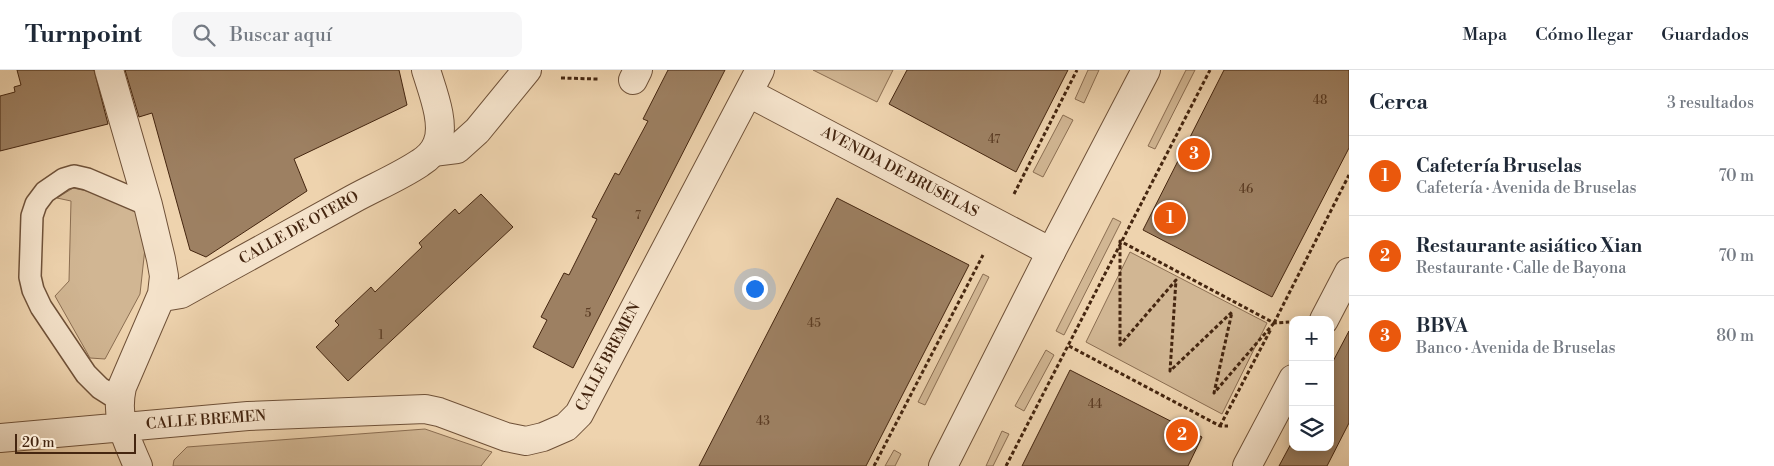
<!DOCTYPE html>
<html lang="es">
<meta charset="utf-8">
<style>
body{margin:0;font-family:"Libre Bodoni",serif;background:#f6f6f7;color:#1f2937}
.controls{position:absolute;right:15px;bottom:15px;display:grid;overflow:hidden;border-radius:10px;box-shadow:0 2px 12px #0003}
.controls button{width:45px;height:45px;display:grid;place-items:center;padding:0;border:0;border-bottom:1px solid #e0e1e3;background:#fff;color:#1f2937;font:25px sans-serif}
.scale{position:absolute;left:15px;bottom:12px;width:121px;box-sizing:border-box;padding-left:5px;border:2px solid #452610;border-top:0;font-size:14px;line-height:18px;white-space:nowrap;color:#452610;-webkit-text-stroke:4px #f4e2ca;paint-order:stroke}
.you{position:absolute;left:754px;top:218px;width:18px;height:18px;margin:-12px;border:4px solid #fff;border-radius:50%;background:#1a73e8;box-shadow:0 0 0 8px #1a73e833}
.badge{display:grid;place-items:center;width:32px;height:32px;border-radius:50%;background:#ea580c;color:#fff;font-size:16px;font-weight:700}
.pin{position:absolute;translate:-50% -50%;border:2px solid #fff;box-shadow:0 1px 5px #0006}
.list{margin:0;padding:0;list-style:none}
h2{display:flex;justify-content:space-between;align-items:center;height:65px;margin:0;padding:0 20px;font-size:21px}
h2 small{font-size:16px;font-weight:400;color:#747a83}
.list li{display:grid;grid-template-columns:32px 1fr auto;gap:15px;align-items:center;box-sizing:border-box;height:80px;padding:0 20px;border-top:1px solid #e0e1e3}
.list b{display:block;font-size:19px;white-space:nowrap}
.list p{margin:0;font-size:16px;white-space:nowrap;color:#747a83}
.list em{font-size:16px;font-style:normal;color:#747a83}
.icon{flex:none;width:28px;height:28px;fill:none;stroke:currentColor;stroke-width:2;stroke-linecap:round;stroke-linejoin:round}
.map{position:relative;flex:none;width:1349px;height:396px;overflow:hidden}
header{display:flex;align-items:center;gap:30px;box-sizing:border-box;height:70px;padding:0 25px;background:#fff;border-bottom:1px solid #e0e1e3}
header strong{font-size:24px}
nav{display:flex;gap:28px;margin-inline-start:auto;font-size:18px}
.search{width:350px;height:45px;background:#f6f6f7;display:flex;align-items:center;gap:12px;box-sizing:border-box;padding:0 18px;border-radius:10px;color:#747a83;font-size:19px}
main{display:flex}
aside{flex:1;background:#fff}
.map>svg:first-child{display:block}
</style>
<header>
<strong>Turnpoint</strong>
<div class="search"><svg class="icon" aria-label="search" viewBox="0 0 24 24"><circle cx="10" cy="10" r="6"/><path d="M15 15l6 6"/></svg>Buscar aquí</div>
<nav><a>Mapa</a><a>Cómo llegar</a><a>Guardados</a></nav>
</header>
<main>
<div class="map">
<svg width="1349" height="396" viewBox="0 0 1349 396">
<rect width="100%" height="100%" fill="#eed3ae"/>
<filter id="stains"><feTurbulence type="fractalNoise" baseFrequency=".004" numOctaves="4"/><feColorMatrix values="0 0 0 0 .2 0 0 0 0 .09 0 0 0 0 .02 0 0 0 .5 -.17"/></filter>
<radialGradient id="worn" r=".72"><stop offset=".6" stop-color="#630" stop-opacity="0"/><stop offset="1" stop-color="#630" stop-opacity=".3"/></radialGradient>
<path fill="#d1b693" stroke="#8b6e52" d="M813,0H893L877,32Z
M1088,0H1099L1084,33L1075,29Z
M1186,0H1195L1155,79L1148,76Z
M1063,45L1073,50L1043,107L1033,102Z
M73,118L101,124L136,141L145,178L140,224L105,289L90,288L55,226L69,211L71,131L57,128Z
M1113,148L1121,152L1064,265L1056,261Z
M1130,182L1267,253L1222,344L1086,272Z
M983,204L989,207L925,335L918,332Z
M1046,280L1054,285L1024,341L1015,336Z
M425,359L492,382L481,396H173L174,390L187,377Z
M1002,361L1009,364L993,396H986Z
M894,380L901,384L895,396H885Z"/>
<path fill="#9d8062" stroke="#452610" d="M17,0H94L108,54L0,81V26L15,22L14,17L21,15Z
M125,0H399L407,35L294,89L307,121L206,187L190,180L152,43L139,47Z
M668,0H725L573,298L533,277L547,250L541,247L564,203L569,205L597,149L592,147L615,103L619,105L648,51L643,49Z
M907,0H1068L1016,102L889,34Z
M1224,0H1349V78L1272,227L1143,160Z
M481,124L513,157L348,311L316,277L339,255L335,251L371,217L375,222L422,177L419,173L455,139L459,144Z
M837,128L969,195L866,396H699Z
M1349,261V353L1327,396H1279L1293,370V377H1330V297Z
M1070,300L1202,367L1188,396H1022Z"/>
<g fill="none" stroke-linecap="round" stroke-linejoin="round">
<g stroke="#6f5138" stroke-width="24">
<path id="service" d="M119,330L100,318L86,304L41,237L33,220L30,207L32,146L36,134L45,122L64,109L74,106L87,109L148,135"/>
</g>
<g stroke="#6f5138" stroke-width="30">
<path id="pedestrian" d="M433,82L457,79L477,61L527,0"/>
</g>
<g stroke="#6f5138" stroke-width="30">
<path id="minor" d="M109,0L148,135L161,189L164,206L162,224L122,317C115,348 126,368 138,396
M633,10L638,0
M749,23L1051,182
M162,224L169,226L181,224C238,192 295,161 353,129C375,117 399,107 420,93C428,88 434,82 437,74C446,54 432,20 426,0
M1324,250L1349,202
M0,368L248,346L425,339L439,342L506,367L526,371L543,367L566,357L579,344L760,0
M1247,396L1293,309"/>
</g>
<g stroke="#6f5138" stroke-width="30">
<path id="tertiary" d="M943,396L1051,182L1146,0"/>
</g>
<path stroke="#452610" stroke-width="3" stroke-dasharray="4 2.5" stroke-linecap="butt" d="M561,8L598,9
M1014,124L1077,0
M1274,253L1214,323L1232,242L1170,301L1176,210L1120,275V171L1274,253L1289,252
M1274,253L1349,105
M1069,276L1220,356H1228
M1220,356L1271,259
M874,396L983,185
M1006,396L1210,0"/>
<use href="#service" stroke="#f4e2ca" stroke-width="21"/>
<use href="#pedestrian" stroke="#f4e2ca" stroke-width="28"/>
<use href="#minor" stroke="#f4e2ca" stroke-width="28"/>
<use href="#tertiary" stroke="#f4e2ca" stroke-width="28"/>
</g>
<g text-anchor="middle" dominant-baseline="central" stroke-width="5" stroke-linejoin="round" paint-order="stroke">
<g font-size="12" fill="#5b3c24">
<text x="1320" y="30">48</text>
<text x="994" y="69">47</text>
<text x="1246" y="119">46</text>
<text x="638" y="145">7</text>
<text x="588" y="243">5</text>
<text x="814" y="253">45</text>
<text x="381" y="265">1</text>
<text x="1095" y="334">44</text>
<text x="763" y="351">43</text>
</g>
<g font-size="15" fill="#452610" stroke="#f4e2ca">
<text transform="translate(900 102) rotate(28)">AVENIDA DE BRUSELAS</text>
<text transform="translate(299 158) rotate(-29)">CALLE DE OTERO</text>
<text transform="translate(608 287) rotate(-62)">CALLE BREMEN</text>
<text transform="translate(206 350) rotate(-4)">CALLE BREMEN</text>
</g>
</g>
<rect width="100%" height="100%" filter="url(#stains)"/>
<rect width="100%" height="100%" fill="url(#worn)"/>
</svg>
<div class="controls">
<button>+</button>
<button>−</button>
<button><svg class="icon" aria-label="layers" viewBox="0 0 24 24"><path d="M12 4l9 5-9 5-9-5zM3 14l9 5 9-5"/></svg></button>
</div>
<div class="scale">20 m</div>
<div class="you"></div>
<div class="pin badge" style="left:1170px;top:148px">1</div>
<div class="pin badge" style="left:1182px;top:365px">2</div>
<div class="pin badge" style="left:1194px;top:84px">3</div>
</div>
<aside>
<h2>Cerca<small>3 resultados</small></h2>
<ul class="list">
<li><span class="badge">1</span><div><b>Cafetería Bruselas</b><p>Cafetería · Avenida de Bruselas</p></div><em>70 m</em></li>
<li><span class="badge">2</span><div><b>Restaurante asiático Xian</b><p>Restaurante · Calle de Bayona</p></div><em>70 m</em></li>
<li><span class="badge">3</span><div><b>BBVA</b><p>Banco · Avenida de Bruselas</p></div><em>80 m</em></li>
</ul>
</aside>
</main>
